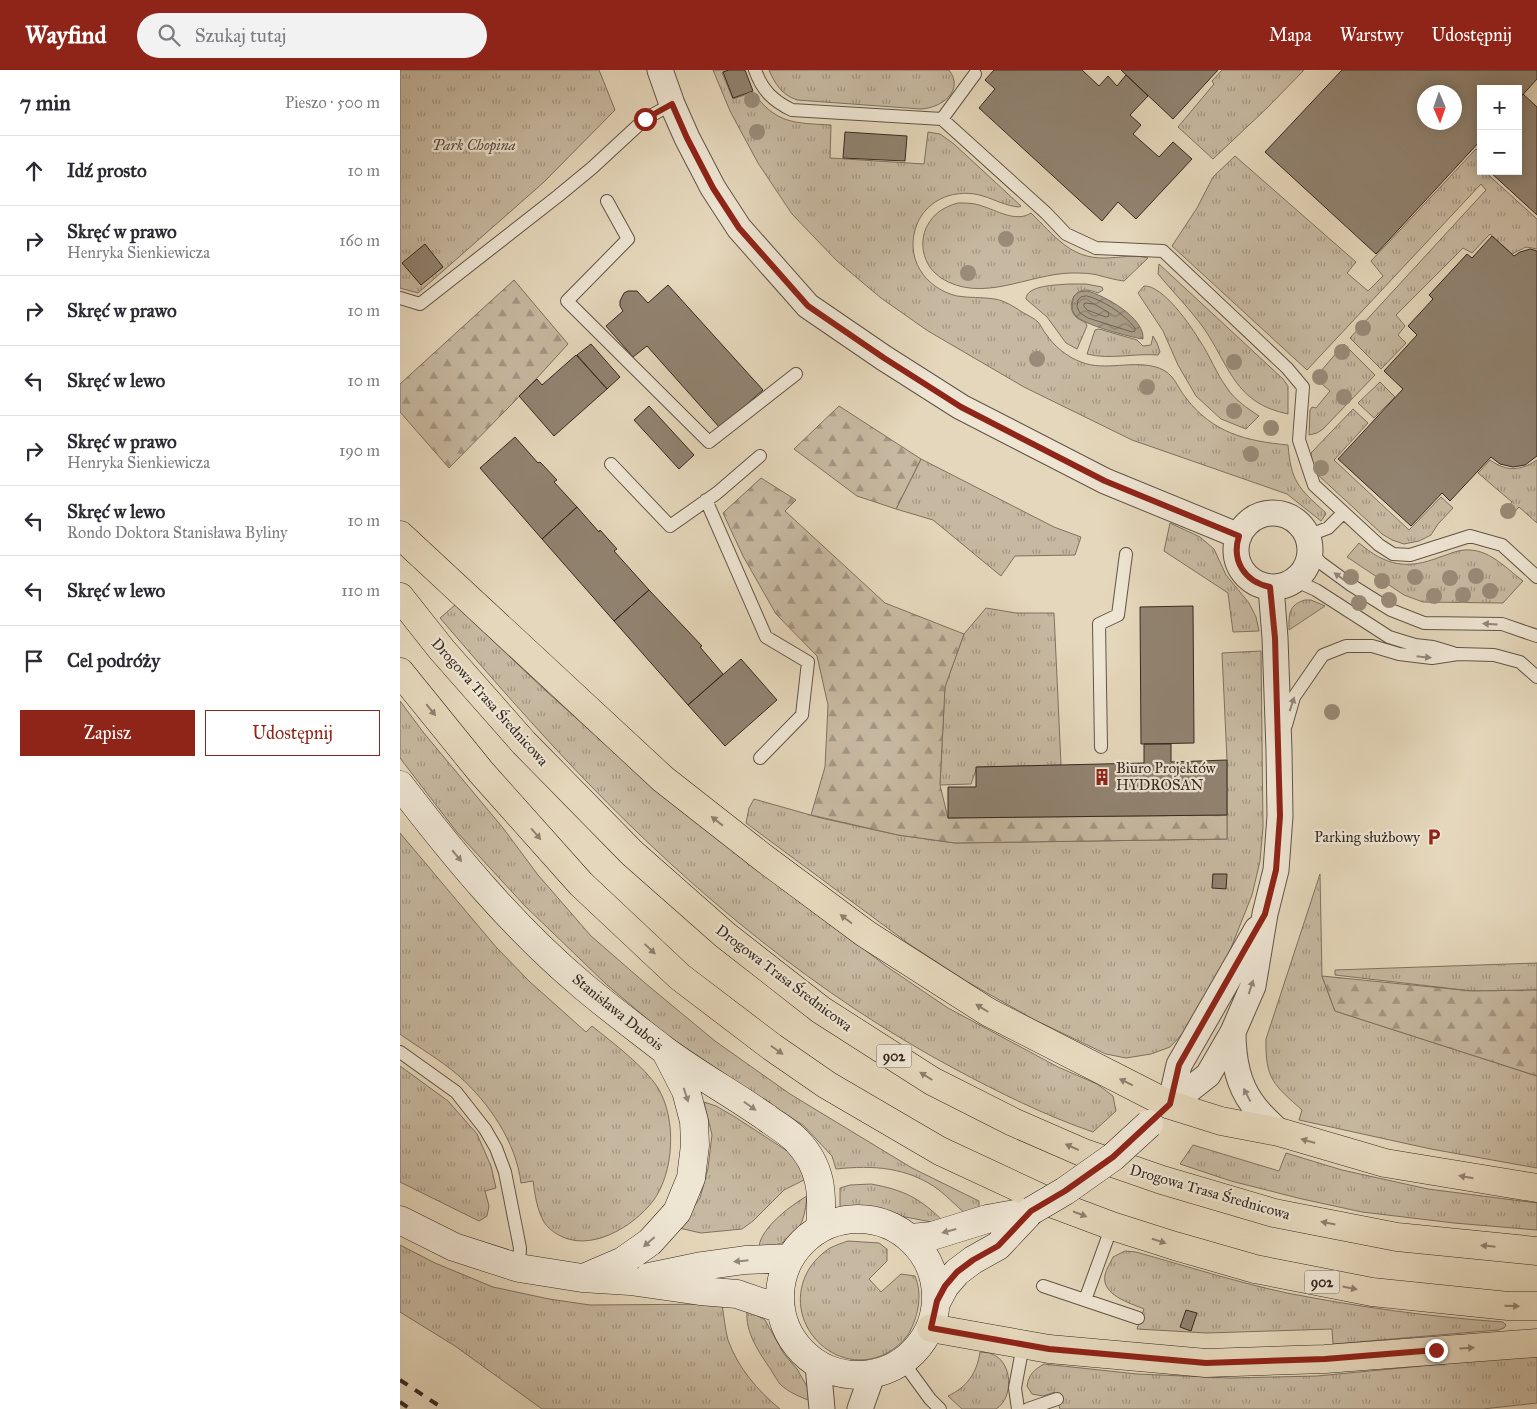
<!DOCTYPE html>
<html lang="pl">
<meta charset="utf-8">
<style>
body{margin:0;font-family:"IM FELL Great Primer",serif;background:#f2f2f3;color:#2b2b33}
.controls{position:absolute;right:15px;top:15px;display:grid;overflow:hidden;border-radius:0px;box-shadow:0 2px 12px #0003}
.controls button{width:45px;height:45px;display:grid;place-items:center;padding:0;border:0;border-bottom:1px solid #e1e1e2;background:#fff;color:#2b2b33;font:25px sans-serif}
.compass{position:absolute;left:1017px;top:15px;width:45px;height:45px;border-radius:50%;background:#fff;box-shadow:0 2px 12px #0003;rotate:178deg}
.stop{position:absolute;width:15px;height:15px;margin:-11px;border:4px solid #8f2418;border-radius:50%;background:#fff}
.stop.end{background:#8f2418;border-color:#fff;box-shadow:0 1px 5px #0008}
.list{margin:0;padding:0;list-style:none}
h2{display:flex;justify-content:space-between;align-items:center;height:65px;margin:0;padding:0 20px;font-size:21px}
h2 small{font-size:16px;font-weight:400;color:#7c7c81}
.list li{display:grid;grid-template-columns:32px 1fr auto;gap:15px;align-items:center;box-sizing:border-box;height:70px;padding:0 20px;border-top:1px solid #e1e1e2}
.list b{display:block;font-size:19px;white-space:nowrap}
.list p{margin:0;font-size:16px;white-space:nowrap;color:#7c7c81}
.list em{font-size:16px;font-style:normal;color:#7c7c81}
.actions{display:flex;gap:10px;padding:15px 20px}
.actions a{flex:1;padding:11px 0;border:1px solid #8f2418;border-radius:0px;text-align:center;font-size:18px;color:#8f2418}
.actions .main{background:#8f2418;color:#fff}
.icon{flex:none;width:28px;height:28px;fill:none;stroke:currentColor;stroke-width:2;stroke-linecap:round;stroke-linejoin:round}
.map{position:relative;flex:none;width:1137px;height:1339px;overflow:hidden}
header{display:flex;align-items:center;gap:30px;box-sizing:border-box;height:70px;padding:0 25px;background:#8f2418;color:#fff}
header strong{font-size:24px}
nav{display:flex;gap:28px;margin-inline-start:auto;font-size:18px}
.search{width:350px;height:45px;background:#f2f2f3;display:flex;align-items:center;gap:12px;box-sizing:border-box;padding:0 18px;border-radius:28px;color:#7c7c81;font-size:19px}
main{display:flex}
aside{flex:1;background:#fff}
.map>svg:first-child{display:block}
</style>
<header>
<strong>Wayfind</strong>
<div class="search"><svg class="icon" aria-label="search" viewBox="0 0 24 24"><circle cx="10" cy="10" r="6"/><path d="M15 15l6 6"/></svg>Szukaj tutaj</div>
<nav><a>Mapa</a><a>Warstwy</a><a>Udostępnij</a></nav>
</header>
<main>
<aside>
<h2>7 min<small>Pieszo · 500 m</small></h2>
<ul class="list">
<li><svg class="icon" aria-label="ahead" viewBox="0 0 24 24"><path d="M12 20V5M6 11l6-6 6 6"/></svg><div><b>Idź prosto</b></div><em>10 m</em></li>
<li><svg class="icon" aria-label="right" viewBox="0 0 24 24"><path d="M7 20v-9h11M14 6l5 5-5 5"/></svg><div><b>Skręć w prawo</b><p>Henryka Sienkiewicza</p></div><em>160 m</em></li>
<li><svg class="icon" aria-label="right" viewBox="0 0 24 24"><path d="M7 20v-9h11M14 6l5 5-5 5"/></svg><div><b>Skręć w prawo</b></div><em>10 m</em></li>
<li><svg class="icon" aria-label="left" viewBox="0 0 24 24"><path d="M17 20v-9H6M10 6l-5 5 5 5"/></svg><div><b>Skręć w lewo</b></div><em>10 m</em></li>
<li><svg class="icon" aria-label="right" viewBox="0 0 24 24"><path d="M7 20v-9h11M14 6l5 5-5 5"/></svg><div><b>Skręć w prawo</b><p>Henryka Sienkiewicza</p></div><em>190 m</em></li>
<li><svg class="icon" aria-label="left" viewBox="0 0 24 24"><path d="M17 20v-9H6M10 6l-5 5 5 5"/></svg><div><b>Skręć w lewo</b><p>Rondo Doktora Stanisława Byliny</p></div><em>10 m</em></li>
<li><svg class="icon" aria-label="left" viewBox="0 0 24 24"><path d="M17 20v-9H6M10 6l-5 5 5 5"/></svg><div><b>Skręć w lewo</b></div><em>110 m</em></li>
<li><svg class="icon" aria-label="arrive" viewBox="0 0 24 24"><path d="M6 21V4h12l-3 4 3 4H6"/></svg><div><b>Cel podróży</b></div></li>
</ul>
<div class="actions"><a class="main">Zapisz</a><a>Udostępnij</a></div>
</aside>
<div class="map">
<svg width="1137" height="1339" viewBox="0 0 1137 1339">
<defs>
<pattern id="grass-tufts" width="24" height="20" patternUnits="userSpaceOnUse" patternTransform="scale(1.25)"><rect width="24" height="20" fill="#c7b9a1"/><path d="M3 7l-1-3M5 7V3M7 7l1-3M15 17l-1-3M17 17v-4M19 17l1-3" fill="none" stroke="#a29683"/></pattern>
<pattern id="forest-firs" width="22" height="20" patternUnits="userSpaceOnUse" patternTransform="scale(1.25)"><rect width="22" height="20" fill="#c7b9a1"/><path d="M5 1l3.5 6h-7zM16 11l3.5 6h-7z" fill="#a29683"/></pattern>
<pattern id="water-waves" width="16" height="10" patternUnits="userSpaceOnUse" patternTransform="scale(1.25)"><rect width="16" height="10" fill="#a99c87"/><path d="M0 5q4-4 8 0t8 0" fill="none" stroke="#8a7f6e"/></pattern>
</defs>
<rect width="100%" height="100%" fill="#e5d7bb"/>
<filter id="stains"><feTurbulence type="fractalNoise" baseFrequency=".004" numOctaves="4"/><feColorMatrix values="0 0 0 0 .2 0 0 0 0 .09 0 0 0 0 .02 0 0 0 .5 -.17"/></filter>
<radialGradient id="worn" r=".72"><stop offset=".6" stop-color="#630" stop-opacity="0"/><stop offset="1" stop-color="#630" stop-opacity=".3"/></radialGradient>
<path fill="url(#grass-tufts)" stroke="#7e7161" d="M0,0H199L215,40L144,112L18,223L0,218Z
M313,0H328L322,3L333,29L353,22C376,54 394,53 431,55L430,88L524,94L528,62L540,64L554,74L621,136L619,137C606,136 596,130 583,126C557,118 528,128 517,154C504,187 524,218 557,226C569,228 582,227 595,229C605,231 613,236 622,242C627,245 634,248 638,252C641,255 643,261 646,264C654,276 667,287 681,292C706,302 733,289 759,298C775,304 776,316 786,328C813,363 846,371 888,375C891,411 898,418 925,442L926,444L921,451L887,424L732,370L624,317L528,261L481,228L437,191L392,144L358,93L330,41Z
M369,0H549C565,21 541,38 521,39L397,30C382,25 375,14 369,0Z
M822,0H904L867,38L813,89L778,57L814,14L812,11Z
M1076,79L1081,84V101H1084L1137,149V179L1126,177L1112,184L1090,164L1072,183L1063,178L996,245L1005,256L998,265L1006,273L981,299L950,268L1086,120L1081,114L907,300L772,176L797,138L813,107L835,86L956,192L947,203L968,221L983,206L971,191Z
M558,133C566,133 574,133 582,136C596,140 616,153 631,143C654,165 670,189 705,188C719,188 734,184 748,188L724,211C716,210 709,208 701,206C692,203 681,203 671,203C628,204 582,234 541,208C536,204 531,200 528,194C522,183 521,170 526,158C533,144 543,137 558,133Z
M759,194L883,309L888,316V344C834,333 830,296 803,257C789,238 773,222 758,204Z
M669,214H686L702,217L703,220L698,223C695,222 690,220 686,220C673,220 666,237 676,247C678,249 683,251 686,253L687,256L677,279L666,273L647,247L626,229C626,215 658,215 669,214Z
M744,216C763,215 791,256 800,271C810,286 816,303 827,318C835,330 847,338 859,346L846,359L821,349L796,326L778,295L763,261L738,223Z
M699,259L737,270L743,276L751,275L753,266L757,273L760,282L758,285C734,283 710,290 687,284L695,260Z
M944,274L975,305L923,359L917,363L909,365L910,340L912,337L916,338L930,321L915,308Z
M980,312L995,327L974,348L958,333Z
M953,339L968,353L934,390L1009,460L1041,427L1053,438L1038,454L1031,465L1019,471L1004,474L992,470L982,464L918,405L913,397L911,383Z
M521,389L654,457L681,467L675,485L615,486L601,506L533,450L496,439Z
M1090,390C1107,402 1120,401 1137,390V453L1119,437L1112,445L1106,440L1112,432L1078,403Z
M770,453L800,467L814,479L826,505L849,533L856,547L859,561L833,562L828,523L764,481Z
M959,473C986,496 1007,500 1040,487C1050,484 1059,479 1070,480C1091,481 1107,499 1123,511L1103,533L1023,532L1004,525L947,487Z
M905,530H911L925,536L889,560C889,545 888,535 905,530Z
M55,535L147,622L260,723L486,896L548,938L658,997L697,1014L713,1026L716,1041L693,1062C644,1045 600,1023 555,999C417,925 295,824 187,712C136,659 88,604 40,548Z
M586,538L616,543H654L661,695L577,697L571,714L540,715L545,616L564,564Z
M861,581L863,757L860,791L852,825L819,908L787,959L770,977L751,984L726,988L706,984L633,949L566,911L509,874L346,753L349,738L354,729L421,748L498,765L555,773L827,769V690L822,583Z
M0,631L23,662L103,758L138,805L191,866L245,913L315,971L390,1024L512,1098L579,1131V1139L565,1143C556,1136 548,1127 539,1120C508,1097 473,1095 436,1099L432,1086L403,1055L363,1030L264,963L206,914L125,836L56,761L0,688Z
M0,763L96,877L130,912L186,962L192,956C213,973 244,996 258,1018C277,1049 274,1103 253,1131C233,1157 189,1184 157,1164C152,1161 147,1157 144,1152C137,1140 135,1125 133,1111L121,1113C116,1072 89,1033 59,1006C41,990 19,978 0,964Z
M920,804L922,906L935,941L1137,1006V1098L1031,1079L899,1050L902,1040C874,1015 865,1009 866,969Z
M1137,893V920L1072,921L935,905V900Z
M0,996L48,1031L77,1064L91,1096L96,1118L85,1121L89,1136L87,1146L79,1151L0,1112Z
M304,1032L316,1036L335,1047L398,1088L406,1109L384,1120L353,1151L342,1159L301,1163L279,1158L300,1128L308,1098L312,1065Z
M793,1075L879,1101L886,1083L942,1100L1028,1119L1137,1133V1160L1054,1153L962,1142L902,1129L831,1111L780,1094Z
M471,1114C504,1120 520,1128 544,1152L537,1153L500,1146L478,1138L447,1139L440,1136V1118L450,1115Z
M407,1126C404,1159 394,1177 359,1176C362,1157 390,1136 407,1126Z
M448,1171L479,1173L487,1179V1191L469,1209L481,1222L501,1204L515,1206C522,1223 519,1241 512,1257C508,1268 498,1276 489,1282C436,1312 378,1251 409,1199C414,1191 422,1183 430,1178C436,1175 442,1173 448,1171Z
M0,1175L35,1193L93,1217L149,1229L190,1235L322,1234C324,1246 325,1259 328,1270C338,1298 358,1321 380,1339H142L55,1276L0,1242Z
M725,1181L736,1182C786,1196 836,1212 887,1223C959,1237 1031,1247 1103,1252L1106,1255L1104,1258L1098,1260L933,1274L932,1259L807,1263L737,1259L744,1239C730,1233 701,1225 705,1205C706,1199 711,1192 713,1187Z
M347,1240L365,1250L384,1284L397,1299L409,1320L411,1331C400,1327 388,1322 380,1314C377,1310 374,1305 371,1300C359,1282 345,1263 347,1240Z
M580,1282C584,1283 589,1282 592,1284C613,1292 614,1328 596,1339H562L548,1326C567,1317 577,1303 580,1282Z
M1137,1285V1333L1083,1339H660L655,1322L643,1326L632,1324L627,1316C629,1304 634,1300 644,1294L737,1304L830,1308L917,1306Z"/>
<path fill="url(#forest-firs)" stroke="#7e7161" d="M114,210L168,274C130,317 89,357 49,398L0,342V314Z
M439,336L521,389L496,439L457,426L394,379Z
M361,408L396,430L385,441L485,533L564,564L545,617L540,715L548,748L827,745V769L555,773L498,765L411,745L425,697L428,635L417,586L376,544L343,486L323,443Z
M922,906L1072,921L1137,920V1006L935,941Z"/>
<path fill="url(#water-waves)" stroke="#7b6e5e" d="M687,221C704,225 745,248 743,269C730,267 683,255 675,245C671,240 672,232 674,226L679,222Z"/>
<g fill="none" stroke-linecap="round" stroke-linejoin="round">
<path stroke="#6f6254" stroke-width="1" d="M687,226C705,231 724,244 735,258V261L732,262L688,248L680,243L677,237L678,230L681,227Z
M685,233L694,234L708,242L709,246L706,247L687,240L684,236Z"/>
</g>
<path fill="#918371" stroke="#352921" fill-rule="evenodd" d="M329,0H345L353,21L333,28L323,2Z
M594,0H682L699,16L708,6L717,16L726,5L748,26L730,45L741,55L733,64L759,87L773,72L792,89L736,149L718,132L702,151L579,38L595,19L585,10Z
M721,0H818L773,49Z
M942,0H1137V9L1118,30V19H1081V70L976,184L865,82ZM1024,22H1054V52H1024Z
M1123,24L1137,37V145L1089,101H1118V30Z
M445,62L507,66L505,91L443,88Z
M1092,166L1114,186L1120,182L1130,179L1137,181V386L1125,395L1113,397L1100,394L1091,387L1050,431L1042,423L1011,456L938,389L1003,319L984,301L1017,265L1008,256L1033,229L1029,225L1067,184L1072,188Z
M25,174L43,197L21,215L2,193Z
M268,215L363,320L320,358L247,276L233,287L206,256L223,241L220,236V231L224,223L228,221H237L248,233Z
M191,274L220,307L207,319L177,285Z
M176,285L207,319L154,366L119,326L137,309L142,315Z
M249,336L294,385L279,399L234,350Z
M115,367L138,393L140,392L157,410L154,412L177,437L142,469L80,398Z
M177,437L199,462L200,460L217,479L214,481L249,520L214,551L142,469Z
M249,520L302,576L300,577L323,604L288,635L214,551Z
M793,536L794,673L741,674L740,537Z
M341,589L377,630L325,676L288,635Z
M744,674H771V692L827,690V745L548,748V717H576V697L744,693Z
M813,804H827L826,819L812,818Z
M786,1240L797,1243L791,1261L780,1257Z"/>
<g fill="none" stroke-linecap="round" stroke-linejoin="round">
<g stroke="#615448" stroke-width="14">
<path id="service" d="M355,0C362,20 373,31 392,40L542,49L646,143L666,164L696,178L763,181L887,298L903,317L899,370L914,415L979,475L993,484L1010,485L1070,466L1102,475L1137,507
M542,49L575,4
M207,131L228,169L167,231L309,372L396,304
M0,228L20,234L158,126L192,98L245,49L272,34
M211,394L270,456L317,423L360,386
M306,430L366,567L408,592L402,645L360,688
M907,466L928,458L943,443
M910,482L921,493L951,515L991,540L1024,553L1102,554L1137,566
M894,510L916,520L989,567L1015,575L1033,577L1053,583
M886,655L894,627L923,585L946,576H972L999,584L1032,588L1058,584L1094,585L1120,592L1137,607
M701,677L699,554L718,545L726,484
M0,982L56,1022L85,1059L96,1078L105,1102L120,1178L119,1198
M643,1216L738,1248
M685,1230L712,1156
M503,1292L530,1329L540,1339
M618,1339L615,1318L623,1275
M628,1339L657,1329"/>
</g>
<g stroke="#615448" stroke-width="27">
<path id="minor" d="M260,0L272,34L287,68L313,118L339,158L408,236L484,288L561,337L705,411L839,466
M836 480a37 37 0 1 1 74 0a37 37 0 1 1-74 0Z
M833,962C833,987 837,1013 852,1033C859,1044 870,1053 879,1062
M770,1035L808,1005L833,962L853,916L865,844L876,800L880,746L879,680L875,568L871,517
M770,1035L779,995L857,859
M418,1295L422,1339
M460,1339L472,1305"/>
</g>
<g stroke="#352921" stroke-width="29">
<path id="secondary" d="M0,715C55,787 114,858 183,916C209,938 236,958 263,979C296,1004 333,1024 367,1048C376,1055 389,1062 397,1071C422,1097 423,1124 420,1158
M380 1227a78 78 0 1 1 156 0a78 78 0 1 1-156 0Z
M0,1150L54,1177L119,1198L182,1208L230,1211L300,1221L337,1224L381,1239
M511,1168L532,1166L587,1149L631,1141
M188,1206L223,1191L250,1172L277,1142L291,1108L295,1075L294,1051L286,1021L266,982
M249,1207L302,1196L345,1190L390,1188
M537,1231L545,1216L557,1202L573,1190L598,1176L631,1141"/>
</g>
<g stroke="#352921" stroke-width="29">
<path id="primary" d="M0,465L263,709L365,789L466,864L588,942L770,1035L821,1051L879,1062L985,1093L1137,1118
M0,527L42,580L124,673L232,783L325,865L421,940L532,1011L613,1052L684,1083L762,1110L874,1143L997,1167L1137,1181
M0,602L81,702L181,814L280,907L372,977L427,1015L540,1081L656,1135L712,1156L775,1176L855,1199L972,1222L1108,1236H1137
M531,1258L649,1279L806,1293L925,1289L1137,1273"/>
</g>
<use href="#service" stroke="#eee5d3" stroke-width="12"/>
<use href="#minor" stroke="#eee5d3" stroke-width="25"/>
<use href="#secondary" stroke="#eee5d3" stroke-width="28"/>
<use href="#primary" stroke="#e5d7bb" stroke-width="28"/>
<path stroke="#352921" stroke-width="4" stroke-dasharray="9 9" stroke-linecap="butt" d="M0,1310L44,1339
M0,1332L10,1339"/>
<g stroke="#352921" stroke-width="29" stroke-linecap="butt">
<path id="secondary-bridge" d="M631,1141L665,1121L713,1087L749,1054"/>
</g>
<use href="#secondary-bridge" stroke="#eee5d3" stroke-width="28"/>
</g>
<g fill="#998b78">
<circle cx="352" cy="30" r="8"/>
<circle cx="357" cy="62" r="8"/>
<circle cx="606" cy="169" r="8"/>
<circle cx="568" cy="203" r="8"/>
<circle cx="963" cy="258" r="8"/>
<circle cx="942" cy="282" r="8"/>
<circle cx="637" cy="289" r="8"/>
<circle cx="834" cy="292" r="8"/>
<circle cx="920" cy="307" r="8"/>
<circle cx="747" cy="317" r="8"/>
<circle cx="944" cy="327" r="8"/>
<circle cx="834" cy="341" r="8"/>
<circle cx="871" cy="358" r="8"/>
<circle cx="851" cy="384" r="8"/>
<circle cx="921" cy="398" r="8"/>
<circle cx="1108" cy="441" r="8"/>
<circle cx="1076" cy="506" r="8"/>
<circle cx="951" cy="507" r="8"/>
<circle cx="1015" cy="507" r="8"/>
<circle cx="1050" cy="508" r="8"/>
<circle cx="982" cy="511" r="8"/>
<circle cx="1090" cy="521" r="8"/>
<circle cx="1063" cy="525" r="8"/>
<circle cx="1034" cy="526" r="8"/>
<circle cx="989" cy="530" r="8"/>
<circle cx="959" cy="533" r="8"/>
<circle cx="932" cy="642" r="8"/>
</g>
<defs><path id="oneway-solid" d="M-6-.8H1V-3.2L6.5 0L1 3.2V.8H-6Z" transform="scale(1.25)"/></defs>
<g fill="#92877a">
<use href="#oneway-solid" transform="translate(940 507) rotate(-144)"/>
<use href="#oneway-solid" transform="translate(1090 554) rotate(-177)"/>
<use href="#oneway-solid" transform="translate(1024 587) rotate(6)"/>
<use href="#oneway-solid" transform="translate(892 634) rotate(-72)"/>
<use href="#oneway-solid" transform="translate(57 786) rotate(50)"/>
<use href="#oneway-solid" transform="translate(851 917) rotate(-72)"/>
<use href="#oneway-solid" transform="translate(286 1025) rotate(72)"/>
<use href="#oneway-solid" transform="translate(847 1025) rotate(-118)"/>
<use href="#oneway-solid" transform="translate(350 1036) rotate(35)"/>
<use href="#oneway-solid" transform="translate(549 1161) rotate(165)"/>
<use href="#oneway-solid" transform="translate(249 1172) rotate(139)"/>
<use href="#oneway-solid" transform="translate(341 1191) rotate(174)"/>
</g>
<g fill="#8d806e">
<use href="#oneway-solid" transform="translate(31 640) rotate(51)"/>
<use href="#oneway-solid" transform="translate(317 751) rotate(-142)"/>
<use href="#oneway-solid" transform="translate(136 764) rotate(49)"/>
<use href="#oneway-solid" transform="translate(446 849) rotate(-143)"/>
<use href="#oneway-solid" transform="translate(250 879) rotate(43)"/>
<use href="#oneway-solid" transform="translate(582 938) rotate(-148)"/>
<use href="#oneway-solid" transform="translate(377 980) rotate(35)"/>
<use href="#oneway-solid" transform="translate(526 1006) rotate(-148)"/>
<use href="#oneway-solid" transform="translate(726 1012) rotate(-154)"/>
<use href="#oneway-solid" transform="translate(908 1071) rotate(-164)"/>
<use href="#oneway-solid" transform="translate(672 1077) rotate(-156)"/>
<use href="#oneway-solid" transform="translate(1066 1107) rotate(-170)"/>
<use href="#oneway-solid" transform="translate(680 1144) rotate(21)"/>
<use href="#oneway-solid" transform="translate(928 1153) rotate(-169)"/>
<use href="#oneway-solid" transform="translate(759 1171) rotate(18)"/>
<use href="#oneway-solid" transform="translate(1088 1176) rotate(-174)"/>
<use href="#oneway-solid" transform="translate(950 1218) rotate(11)"/>
<use href="#oneway-solid" transform="translate(1112 1236) rotate(2)"/>
<use href="#oneway-solid" transform="translate(1067 1278) rotate(-4)"/>
</g>
<g fill="none" stroke-linecap="round" stroke-linejoin="round">
<path stroke="#8f2418" stroke-width="6" d="M245,49L272,34L287,68L313,118L339,158L408,236L484,288L561,337L705,411L839,466C831,491 845,512 870,517L875,568L880,746L876,800L865,844L779,995L770,1034L713,1087L665,1121L631,1141L598,1176L573,1190L557,1202L545,1216L537,1231L531,1258L649,1279L806,1293L925,1289L1036,1280"/>
</g>
<defs>
<g id="building-bare" transform="scale(1.35)"><path d="M-4-6H4V6H1V3H-1V6H-4ZM-2.5-4.3h1.7v1.8h-1.7ZM.8-4.3h1.7v1.8H.8ZM-2.5-1h1.7V.8h-1.7ZM.8-1h1.7V.8H.8Z" fill="#8f2418" stroke="#eee5d3" stroke-width="2.5" paint-order="stroke"/></g>
<g id="parking-bare" transform="scale(1.35)"><path d="M-3.5-5.5H1a3.5 3.5 0 0 1 0 7H-1V5.5H-3.5ZM-1-3.4V-.6H.8a1.4 1.4 0 0 0 0-2.8Z" fill="#8f2418" stroke="#eee5d3" stroke-width="2.5" paint-order="stroke"/></g>
</defs>
<g fill-rule="evenodd">
<use href="#building-bare" x="702" y="707"/>
<use href="#parking-bare" x="1034" y="767"/>
</g>
<g text-anchor="middle" dominant-baseline="central" stroke-width="4.5" stroke-linejoin="round" paint-order="stroke">
<g fill="#eee5d3" stroke="#6c6156" stroke-width="1">
<rect x="476.5" y="974.5" width="35" height="23" rx="4"/>
<rect x="904.5" y="1200.5" width="35" height="23" rx="4"/>
</g>
<g font-size="14" font-weight="bold" fill="#352921">
<text x="494" y="986">902</text>
<text x="922" y="1212">902</text>
</g>
<g font-size="15" font-style="italic" fill="#5a4d41" stroke="#eee5d3">
<text x="74" y="75">Park Chopina</text>
</g>
<g font-size="15" fill="#352921" stroke="#eee5d3">
<text transform="translate(90 632) rotate(48)">Drogowa Trasa Średnicowa</text>
<text transform="translate(384 908) rotate(37)">Drogowa Trasa Średnicowa</text>
<text transform="translate(218 942) rotate(39)">Stanisława Dubois</text>
<text transform="translate(810 1122) rotate(16)">Drogowa Trasa Średnicowa</text>
</g>
<g font-size="15" fill="#352921" stroke="#eee5d3" text-anchor="start">
<text x="716" y="698">Biuro Projektów<tspan x="716" dy="17">HYDROSAN</tspan></text>
<text x="1020" y="767" text-anchor="end">Parking służbowy</text>
</g>
</g>
<rect width="100%" height="100%" filter="url(#stains)"/>
<rect width="100%" height="100%" fill="url(#worn)"/>
</svg>
<div class="controls">
<button>+</button>
<button>−</button>
</div>
<svg class="compass" viewBox="-18 -18 36 36"><path d="M0-13l5 13h-10z" fill="#e53935"/><path d="M0 13l5-13h-10z" fill="#7c7c81"/></svg>
<div class="stop" style="left:245px;top:49px"></div>
<div class="stop end" style="left:1036px;top:1280px"></div>
</div>
</main>
